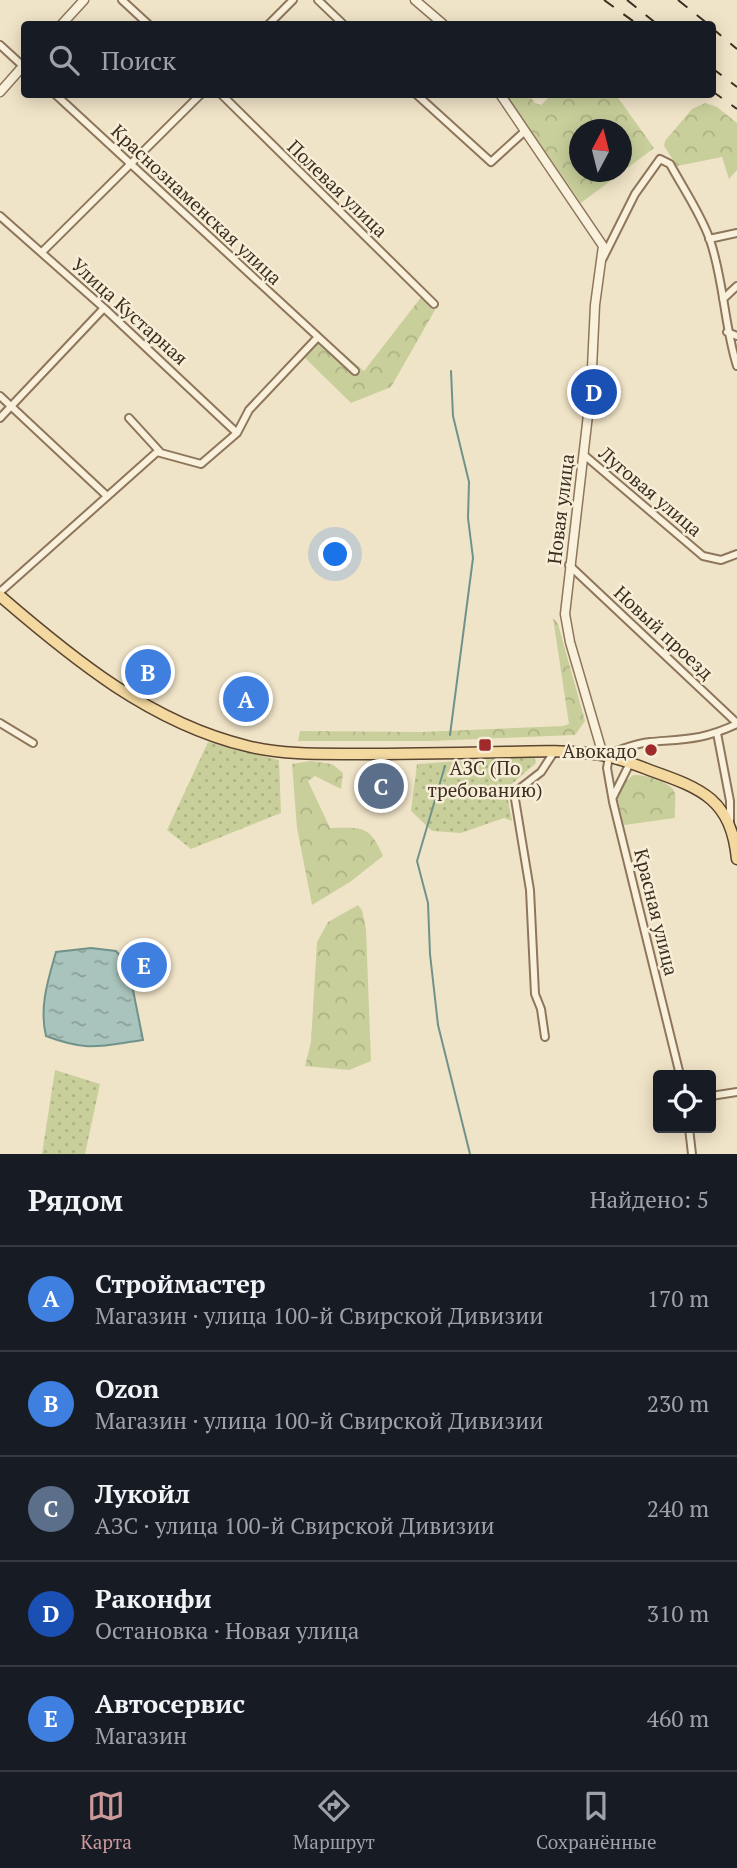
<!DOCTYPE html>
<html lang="ru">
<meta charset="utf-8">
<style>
body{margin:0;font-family:"PT Serif",serif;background:#242831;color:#f1f3f6}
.controls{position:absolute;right:21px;bottom:21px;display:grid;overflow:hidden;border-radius:7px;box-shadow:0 4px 18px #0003}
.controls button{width:63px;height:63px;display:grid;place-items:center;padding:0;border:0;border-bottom:2px solid #363941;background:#171b24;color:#f1f3f6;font:35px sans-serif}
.compass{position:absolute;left:569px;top:119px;width:63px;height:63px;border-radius:50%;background:#171b24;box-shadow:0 4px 18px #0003;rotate:7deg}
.you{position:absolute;left:336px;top:555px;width:24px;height:24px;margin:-18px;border:5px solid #fff;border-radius:50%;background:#1a73e8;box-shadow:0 0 0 10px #1a73e833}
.badge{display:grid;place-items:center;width:46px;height:46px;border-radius:50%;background:#cc999b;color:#fff;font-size:23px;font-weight:700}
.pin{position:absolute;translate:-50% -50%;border:4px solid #fff;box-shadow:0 2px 7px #0006}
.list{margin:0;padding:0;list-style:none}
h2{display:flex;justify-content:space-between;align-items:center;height:91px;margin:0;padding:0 28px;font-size:30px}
h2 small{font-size:23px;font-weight:400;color:#9ea1a6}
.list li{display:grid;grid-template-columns:46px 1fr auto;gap:21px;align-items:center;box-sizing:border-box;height:105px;padding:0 28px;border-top:2px solid #363941}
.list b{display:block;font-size:26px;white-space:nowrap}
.list p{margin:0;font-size:23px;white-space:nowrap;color:#9ea1a6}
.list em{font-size:23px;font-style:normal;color:#9ea1a6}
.icon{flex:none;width:38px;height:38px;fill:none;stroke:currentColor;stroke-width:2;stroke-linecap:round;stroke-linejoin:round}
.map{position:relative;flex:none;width:737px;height:1154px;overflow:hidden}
.search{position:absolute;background:#171b24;box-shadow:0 4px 18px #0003;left:21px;right:21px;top:21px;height:77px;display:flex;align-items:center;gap:18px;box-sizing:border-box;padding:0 24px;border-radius:7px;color:#9ea1a6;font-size:26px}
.sheet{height:616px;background:#171b24}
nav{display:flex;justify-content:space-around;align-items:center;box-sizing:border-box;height:98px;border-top:2px solid #363941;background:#171b24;font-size:19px;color:#9ea1a6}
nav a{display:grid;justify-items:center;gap:4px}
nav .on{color:#cc999b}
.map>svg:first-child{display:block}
</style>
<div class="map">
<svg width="737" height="1154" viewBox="0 0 737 1154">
<defs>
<pattern id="grass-dots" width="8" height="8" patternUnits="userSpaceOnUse" patternTransform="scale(1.75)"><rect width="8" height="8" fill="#c9cf9b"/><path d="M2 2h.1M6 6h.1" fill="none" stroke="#aeb285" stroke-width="1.8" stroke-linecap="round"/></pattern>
<pattern id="forest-crowns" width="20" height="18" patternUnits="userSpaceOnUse" patternTransform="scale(1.75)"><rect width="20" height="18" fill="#c9cf9b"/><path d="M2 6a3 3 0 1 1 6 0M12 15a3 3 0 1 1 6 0" fill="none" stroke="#aeb285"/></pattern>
<pattern id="water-ripples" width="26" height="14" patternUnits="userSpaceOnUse" patternTransform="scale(1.75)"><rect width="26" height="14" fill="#a9c4bc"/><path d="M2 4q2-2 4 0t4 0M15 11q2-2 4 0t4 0" fill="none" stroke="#8ba098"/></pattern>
</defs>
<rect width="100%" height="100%" fill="#f0e4c8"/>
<path fill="url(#grass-dots)" d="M208,742L279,760L281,813L191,849L167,830Z
M534,756L536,763L506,789L512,821L504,818L461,833L432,831L411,811L417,764Z
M55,1070L100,1084L85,1154H42Z"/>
<path fill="url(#forest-crowns)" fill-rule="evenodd" d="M507,95H529L535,103L541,105L551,95H616L654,148L581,203ZM580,130H622V172H580Z
M705,103L717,107L737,123V170L729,179L722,157L677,166L664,146L665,141L692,109Z
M422,296L435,310L391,387L351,403L303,356L324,337L364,371Z
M553,618L558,624L585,721L575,735L431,741H298L300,731L422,732L563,726L569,724Z
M310,761L332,764L343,773L341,789L315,776L308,781L330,828C362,828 369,824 383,856L350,882L312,905L297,828L292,764Z
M633,775C642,774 670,781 674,791C677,796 674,811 675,818L624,825L617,797L624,783Z
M358,905L362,910L366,929L371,1061L349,1070L305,1066L311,1042L317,942L328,922Z"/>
<path fill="url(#water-ripples)" stroke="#6f938a" stroke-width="2" d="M91,948L116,951L128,965L143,1040C100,1046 88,1052 46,1036C39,1007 48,980 56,952Z"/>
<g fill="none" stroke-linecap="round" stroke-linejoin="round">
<path stroke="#6f938a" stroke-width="2" d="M450,735L473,558L468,518L469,482L453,416L451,371
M445,766L417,861L428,903L430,954L438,1025L470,1154"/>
<g stroke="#8d765c" stroke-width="10">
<path id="minor" d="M122,0L148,24
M318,0L343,24
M269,24L293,0
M0,45L24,67
M55,94L355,371
M221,94L434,304
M416,94L491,162L525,131
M0,216L104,308L237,433
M709,239L737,233
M42,252L201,94
M603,258L635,194L660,159L670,164C683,188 701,214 710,240C724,281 724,325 737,366
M723,299L737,286
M727,332L737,336
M0,396L107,496
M0,418L104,308
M129,418L161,453
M583,454L703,556L721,560L737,554
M569,565L737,723
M0,592L157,452L201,464L237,433L249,410L317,338
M0,723L33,743
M717,733L730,801V823
M607,754C621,750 636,743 650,742C685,739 703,740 737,724
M609,757L607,768L613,802L680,1075
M613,797L630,763
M545,1037L541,1009L535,994L530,890L514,793L541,772L554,752
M711,1096L737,1092
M689,1128L692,1154"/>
</g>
<g stroke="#8d765c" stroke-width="11">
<path id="tertiary" d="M415,0L443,24
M62,24L84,0
M0,92L24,65
M500,94L603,246L595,305L591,389L565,614L570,642L603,755"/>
</g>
<g stroke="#5b4430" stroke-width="13">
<path id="primary" d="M0,596C73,659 151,723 247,746C283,755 321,754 358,754C407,754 457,753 506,752C538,751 571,750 602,755C619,758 636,765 652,771C703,789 731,800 737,859"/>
</g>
<use href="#minor" stroke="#faf1dc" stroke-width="6"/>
<use href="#tertiary" stroke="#faf1dc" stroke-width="8"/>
<use href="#primary" stroke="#f3d9a0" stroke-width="10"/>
<path stroke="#3d2e20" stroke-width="2" stroke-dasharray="12 12" stroke-linecap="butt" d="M604,0L637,24
M627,0L657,24
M678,0L708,24
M712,28L737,49
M712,68L737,87
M712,91L737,109"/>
</g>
<g fill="#9e2a2b" stroke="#f7eed8" stroke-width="2.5">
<rect x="478" y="738" width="14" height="14" rx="3.5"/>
<circle cx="651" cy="750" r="7"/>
</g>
<g text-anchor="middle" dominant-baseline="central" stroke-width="5" stroke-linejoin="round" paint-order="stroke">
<g font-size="19" fill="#3d2e20" stroke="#f7eed8">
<text transform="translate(338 188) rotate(44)">Полевая улица</text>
<text transform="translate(197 204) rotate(43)">Краснознаменская улица</text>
<text transform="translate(130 311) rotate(42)">Улица Кустарная</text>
<text transform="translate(651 491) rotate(40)">Луговая улица</text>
<text transform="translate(560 509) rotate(-83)">Новая улица</text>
<text transform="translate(664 632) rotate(43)">Новый проезд</text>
<text transform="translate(657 912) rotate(76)">Красная улица</text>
</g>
<g font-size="19" fill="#3d2e20" stroke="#f7eed8" text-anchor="end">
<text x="637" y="750">Авокадо</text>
<text x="485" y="767" text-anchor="middle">АЗС (По<tspan x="485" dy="22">требованию)</tspan></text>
</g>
</g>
</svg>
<div class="controls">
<button><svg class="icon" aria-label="locate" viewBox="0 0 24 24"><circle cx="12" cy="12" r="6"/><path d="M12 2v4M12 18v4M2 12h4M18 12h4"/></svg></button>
</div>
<svg class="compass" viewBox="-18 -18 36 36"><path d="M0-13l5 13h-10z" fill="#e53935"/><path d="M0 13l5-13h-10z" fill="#9ea1a6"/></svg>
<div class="you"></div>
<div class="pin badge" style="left:246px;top:699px;background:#3f7fe0">A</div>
<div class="pin badge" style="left:148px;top:672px;background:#3f7fe0">B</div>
<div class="pin badge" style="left:381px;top:786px;background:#5c6f8a">C</div>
<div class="pin badge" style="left:594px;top:392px;background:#1a4fb4">D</div>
<div class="pin badge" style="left:144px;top:965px;background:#3f7fe0">E</div>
<div class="search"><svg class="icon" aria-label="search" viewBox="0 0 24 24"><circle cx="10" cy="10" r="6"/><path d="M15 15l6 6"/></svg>Поиск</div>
</div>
<section class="sheet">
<h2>Рядом<small>Найдено: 5</small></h2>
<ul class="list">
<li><span class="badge" style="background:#3f7fe0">A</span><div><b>Строймастер</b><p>Магазин · улица 100-й Свирской Дивизии</p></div><em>170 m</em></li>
<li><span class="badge" style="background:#3f7fe0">B</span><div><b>Ozon</b><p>Магазин · улица 100-й Свирской Дивизии</p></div><em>230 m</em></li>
<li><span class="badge" style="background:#5c6f8a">C</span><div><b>Лукойл</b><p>АЗС · улица 100-й Свирской Дивизии</p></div><em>240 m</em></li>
<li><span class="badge" style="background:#1a4fb4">D</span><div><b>Раконфи</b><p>Остановка · Новая улица</p></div><em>310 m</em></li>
<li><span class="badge" style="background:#3f7fe0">E</span><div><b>Автосервис</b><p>Магазин</p></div><em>460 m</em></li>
</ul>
</section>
<nav>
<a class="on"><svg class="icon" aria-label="map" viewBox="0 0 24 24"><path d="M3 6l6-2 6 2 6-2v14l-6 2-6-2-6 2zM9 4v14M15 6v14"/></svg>Карта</a>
<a><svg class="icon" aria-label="directions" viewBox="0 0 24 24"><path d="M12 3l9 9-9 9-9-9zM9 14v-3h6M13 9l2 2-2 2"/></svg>Маршрут</a>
<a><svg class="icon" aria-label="saved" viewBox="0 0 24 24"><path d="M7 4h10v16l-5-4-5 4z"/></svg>Сохранённые</a>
</nav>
